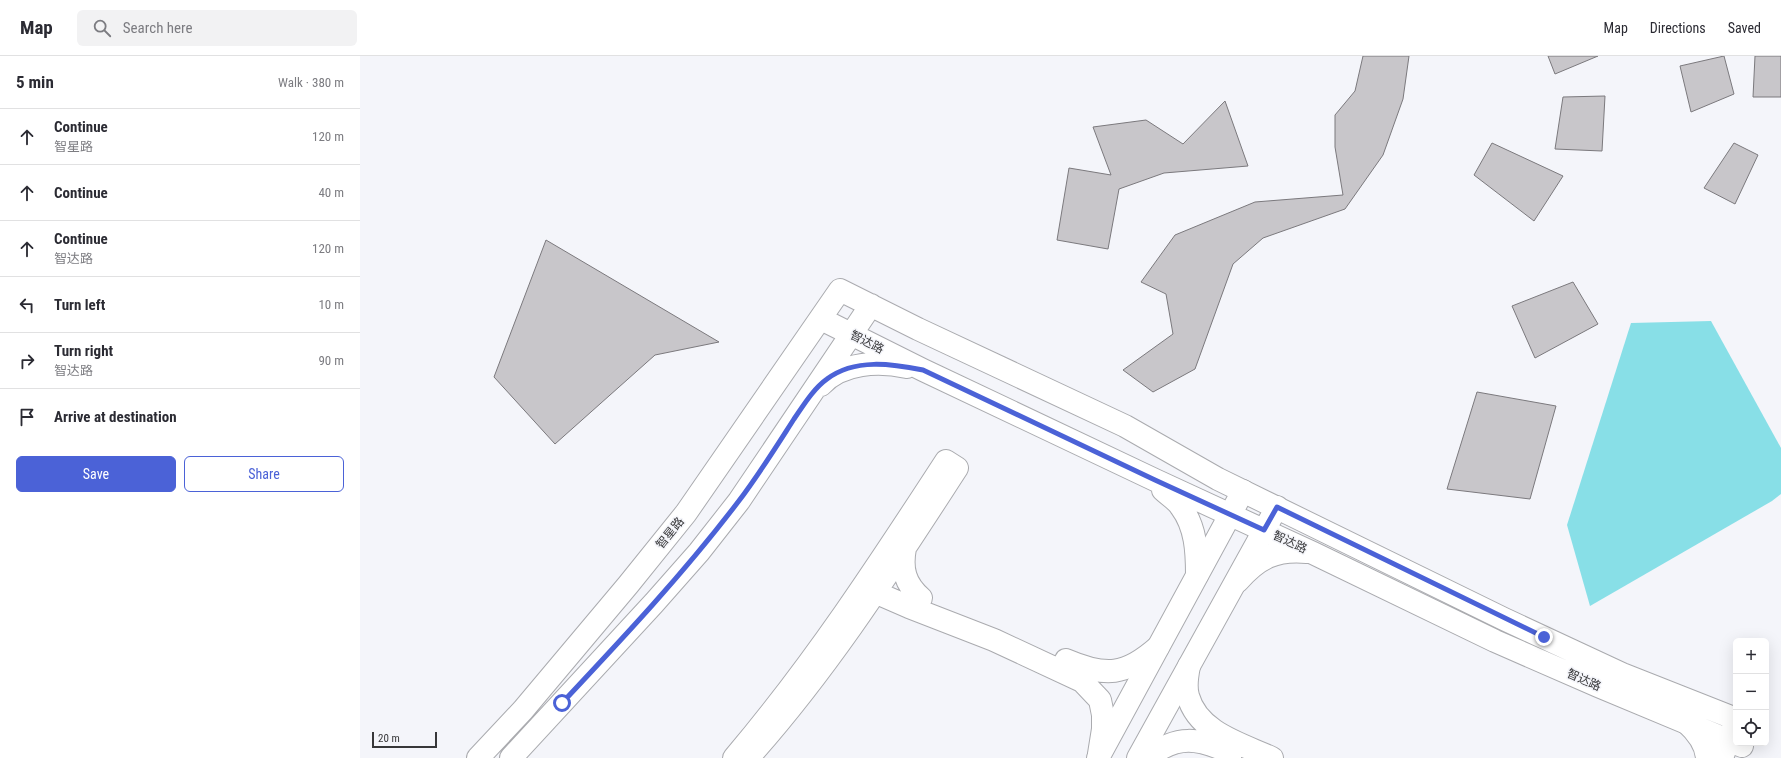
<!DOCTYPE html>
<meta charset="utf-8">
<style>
body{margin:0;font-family:"Roboto Condensed","Noto Sans SC",sans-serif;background:#f2f2f3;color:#2b2b33}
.controls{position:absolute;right:12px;bottom:12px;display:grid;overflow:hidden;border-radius:6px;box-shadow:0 4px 16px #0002}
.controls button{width:36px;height:36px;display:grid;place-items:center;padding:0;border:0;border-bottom:1px solid #e1e1e2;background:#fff;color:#2b2b33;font:20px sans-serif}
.scale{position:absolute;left:12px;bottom:10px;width:65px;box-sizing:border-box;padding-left:4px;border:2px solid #373739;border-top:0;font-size:11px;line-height:14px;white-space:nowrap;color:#373739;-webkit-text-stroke:3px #f4f5fa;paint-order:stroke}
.stop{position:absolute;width:12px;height:12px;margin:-9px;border:3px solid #4b62d7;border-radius:50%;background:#fff}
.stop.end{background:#4b62d7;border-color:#fff;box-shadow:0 1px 4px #0008}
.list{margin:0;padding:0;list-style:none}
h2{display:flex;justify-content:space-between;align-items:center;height:52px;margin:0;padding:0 16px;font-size:17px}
h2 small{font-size:13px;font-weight:400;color:#7c7c81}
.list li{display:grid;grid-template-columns:26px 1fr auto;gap:12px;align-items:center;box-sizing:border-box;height:56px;padding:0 16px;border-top:1px solid #e1e1e2}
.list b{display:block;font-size:15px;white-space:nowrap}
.list p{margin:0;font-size:13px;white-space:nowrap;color:#7c7c81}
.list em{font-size:13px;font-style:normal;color:#7c7c81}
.actions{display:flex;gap:8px;padding:12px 16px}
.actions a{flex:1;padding:9px 0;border:1px solid #4b62d7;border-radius:6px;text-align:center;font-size:14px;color:#4b62d7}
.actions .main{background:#4b62d7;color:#fff}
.icon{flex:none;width:22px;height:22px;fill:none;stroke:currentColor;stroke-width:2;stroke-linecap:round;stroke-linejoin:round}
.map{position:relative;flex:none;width:1421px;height:702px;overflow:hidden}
header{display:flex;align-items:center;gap:24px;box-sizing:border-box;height:56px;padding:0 20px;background:#fff;border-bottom:1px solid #e1e1e2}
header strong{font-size:19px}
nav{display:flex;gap:22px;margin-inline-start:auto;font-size:14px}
.search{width:280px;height:36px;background:#f2f2f3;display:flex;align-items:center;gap:10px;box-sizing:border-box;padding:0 14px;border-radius:6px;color:#7c7c81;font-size:15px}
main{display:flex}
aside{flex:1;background:#fff}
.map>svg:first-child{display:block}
</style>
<header>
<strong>Map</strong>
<div class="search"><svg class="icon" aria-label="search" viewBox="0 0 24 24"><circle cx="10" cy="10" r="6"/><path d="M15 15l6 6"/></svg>Search here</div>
<nav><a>Map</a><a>Directions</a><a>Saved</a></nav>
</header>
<main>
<aside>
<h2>5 min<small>Walk · 380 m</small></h2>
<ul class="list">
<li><svg class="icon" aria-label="ahead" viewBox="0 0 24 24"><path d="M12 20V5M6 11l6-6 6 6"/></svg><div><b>Continue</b><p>智星路</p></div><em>120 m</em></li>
<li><svg class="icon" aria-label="ahead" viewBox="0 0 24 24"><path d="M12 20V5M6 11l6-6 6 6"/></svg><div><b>Continue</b></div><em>40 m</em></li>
<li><svg class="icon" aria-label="ahead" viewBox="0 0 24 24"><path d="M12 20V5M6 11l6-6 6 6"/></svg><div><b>Continue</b><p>智达路</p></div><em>120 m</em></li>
<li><svg class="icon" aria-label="left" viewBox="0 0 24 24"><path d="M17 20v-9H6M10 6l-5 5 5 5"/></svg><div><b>Turn left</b></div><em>10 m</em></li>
<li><svg class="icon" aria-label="right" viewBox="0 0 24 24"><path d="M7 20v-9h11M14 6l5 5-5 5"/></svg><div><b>Turn right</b><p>智达路</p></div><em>90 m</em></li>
<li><svg class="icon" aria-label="arrive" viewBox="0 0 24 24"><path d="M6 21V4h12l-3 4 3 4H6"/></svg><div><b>Arrive at destination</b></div></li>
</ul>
<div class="actions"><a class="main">Save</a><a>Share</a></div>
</aside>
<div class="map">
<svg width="1421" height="702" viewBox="0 0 1421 702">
<rect width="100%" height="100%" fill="#f4f5fa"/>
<path fill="#88dfe7" d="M1351,265L1421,392V438L1412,445L1230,550L1207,469L1271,267Z"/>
<path fill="#c8c6ca" stroke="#7b797d" d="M1003,0H1049L1043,43L1023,99L985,153L903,182L873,208L835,313L793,336L763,314L813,278L806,238L781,226L815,179L895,146L983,139L975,91V59L995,35Z
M1188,0H1238L1195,18Z
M1364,0L1374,38L1331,56L1320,10Z
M1395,0H1421V41H1393Z
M1245,40L1242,95L1195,93L1203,41Z
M865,45L888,110L804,117L759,133L748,193L697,184L709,112L751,119L733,71L786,64L823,88Z
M1132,87L1203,120L1174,165L1114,119Z
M1374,87L1398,99L1375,148L1344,132Z
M186,184L359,286L295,299L195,388L134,321Z
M1213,226L1238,268L1175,302L1152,250Z
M1117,336L1196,350L1170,443L1087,433Z"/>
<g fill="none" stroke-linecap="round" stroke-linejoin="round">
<g stroke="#aaabaf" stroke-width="24">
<path id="tertiary" d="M545,492C541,513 545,528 561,542
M503,531L549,551L634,584L722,625L740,644L743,659V673L739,698
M706,604C746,621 765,620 798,591
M829,610C827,620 825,630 828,640C838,677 882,688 912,702
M1326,666C1337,676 1346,687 1347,702
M374,702C453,609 519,508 586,405L597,412C532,512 468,613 388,702
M787,702C817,678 839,682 871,697
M1362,702L1376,664"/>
</g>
<g stroke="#aaabaf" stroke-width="24">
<path id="secondary" d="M461,263L563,314L795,424L953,497L1135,585L1238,630L1382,690
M461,329C482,306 519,305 547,311
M803,434C808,439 817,444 821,451C836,471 837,496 837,519
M878,525C898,502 916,493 947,496
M118,702L163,654L268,529L326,457L480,234L558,273L765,370L858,423L1144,563L1262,618L1376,663
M151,702L294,547L339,496L379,445L511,249"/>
</g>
<g stroke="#aaabaf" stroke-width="24">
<path id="primary" d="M738,702L883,435
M778,702L917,451"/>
</g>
<use href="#tertiary" stroke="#fff" stroke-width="22"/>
<use href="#secondary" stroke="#fff" stroke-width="22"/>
<use href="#primary" stroke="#fff" stroke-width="22"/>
</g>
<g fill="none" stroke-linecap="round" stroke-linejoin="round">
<path stroke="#4b62d7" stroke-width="5" d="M202,647C263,582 324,517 378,446C398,420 416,391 434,363C443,350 453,333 467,323C495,302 532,308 563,314L795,424L904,474L917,451L1184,581"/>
</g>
<g text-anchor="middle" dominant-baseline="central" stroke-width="3" stroke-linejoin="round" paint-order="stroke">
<g font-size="12" fill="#373739" stroke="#f4f5fa">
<text transform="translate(507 286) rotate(27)">智达路</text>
<text transform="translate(310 477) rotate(-51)">智星路</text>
<text transform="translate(930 486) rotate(25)">智达路</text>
<text transform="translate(1224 624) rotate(24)">智达路</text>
</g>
</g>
</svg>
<div class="controls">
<button>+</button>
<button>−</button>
<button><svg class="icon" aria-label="locate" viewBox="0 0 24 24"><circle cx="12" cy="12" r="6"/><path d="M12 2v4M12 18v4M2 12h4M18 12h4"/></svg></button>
</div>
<div class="scale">20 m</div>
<div class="stop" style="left:202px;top:647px"></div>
<div class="stop end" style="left:1184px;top:581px"></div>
</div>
</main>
